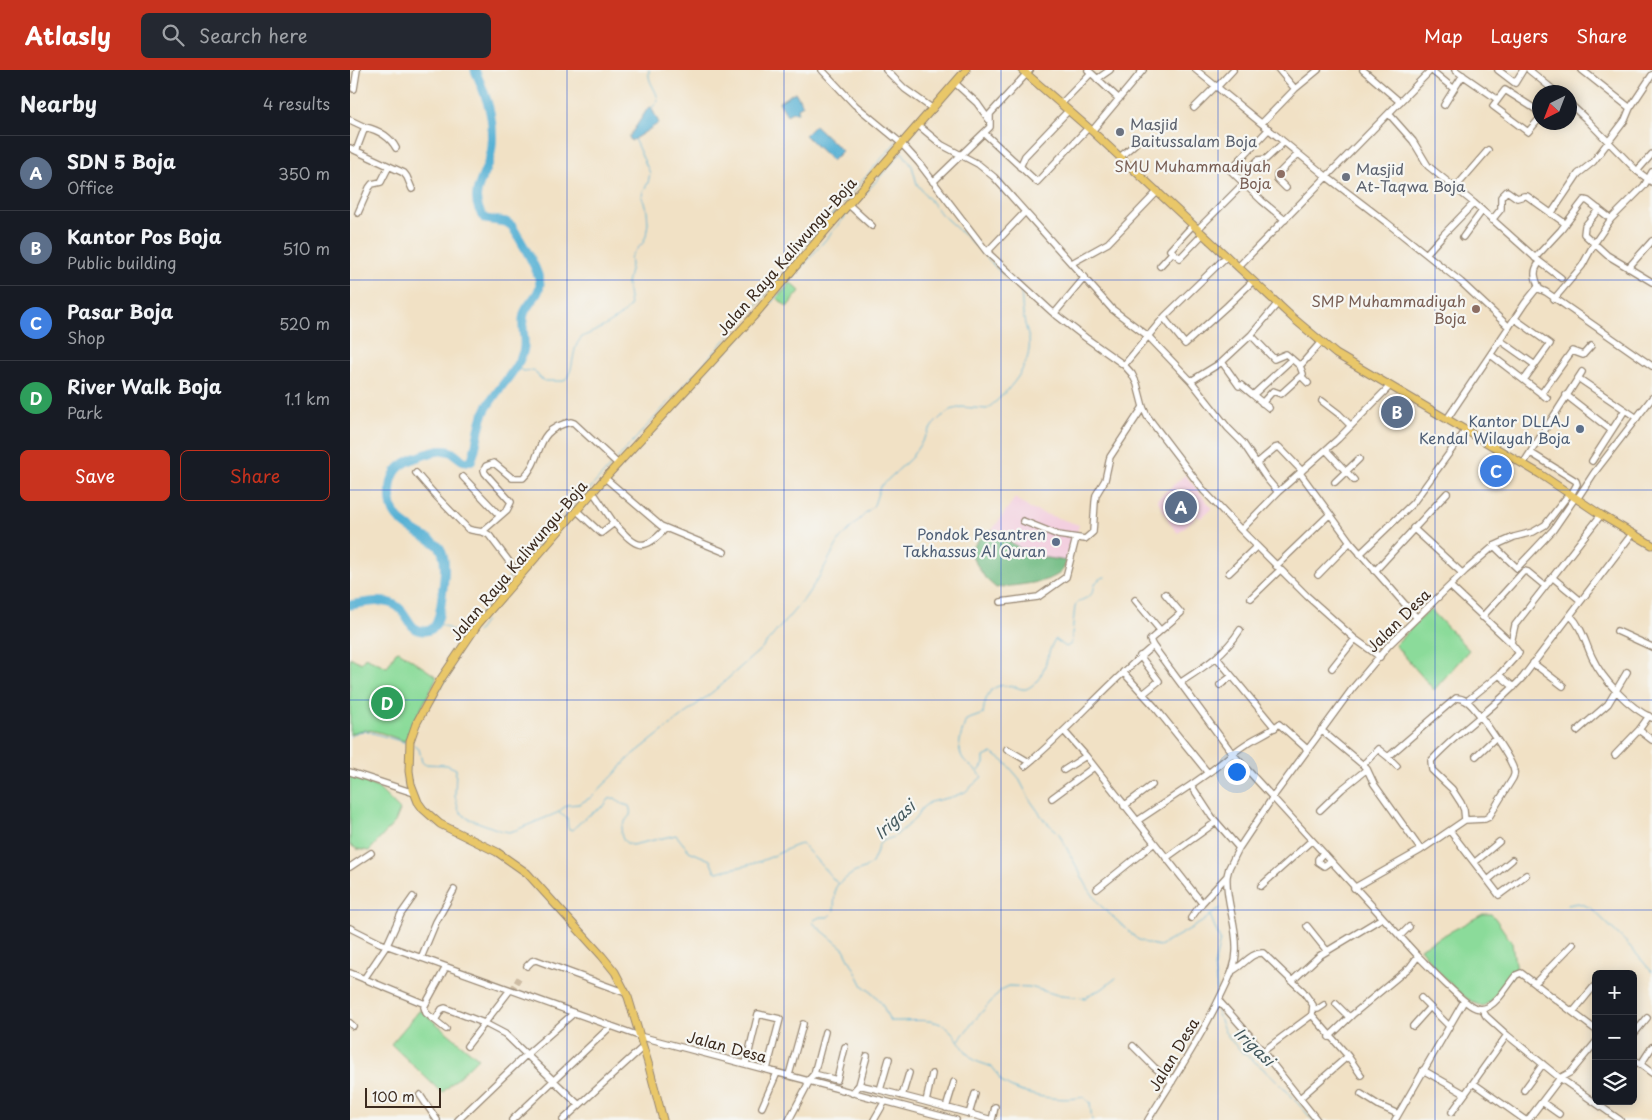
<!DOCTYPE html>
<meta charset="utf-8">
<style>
body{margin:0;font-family:"Playpen Sans",sans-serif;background:#242831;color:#f1f3f6}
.controls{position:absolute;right:15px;bottom:15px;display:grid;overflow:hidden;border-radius:8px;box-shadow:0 2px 12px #0003}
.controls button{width:45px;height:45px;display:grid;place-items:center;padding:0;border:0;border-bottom:1px solid #363941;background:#171b24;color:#f1f3f6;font:25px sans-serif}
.compass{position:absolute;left:1182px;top:15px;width:45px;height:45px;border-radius:50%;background:#171b24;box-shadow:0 2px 12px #0003;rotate:222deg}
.scale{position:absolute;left:15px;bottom:12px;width:76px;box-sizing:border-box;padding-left:5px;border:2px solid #3b2a1e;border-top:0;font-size:14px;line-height:18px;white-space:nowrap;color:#3b2a1e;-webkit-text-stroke:4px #f6f6f2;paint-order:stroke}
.you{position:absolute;left:886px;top:701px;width:18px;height:18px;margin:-12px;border:4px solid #fff;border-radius:50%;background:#1a73e8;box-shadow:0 0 0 8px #1a73e833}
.badge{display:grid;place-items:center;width:32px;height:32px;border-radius:50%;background:#c8321e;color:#fff;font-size:16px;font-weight:700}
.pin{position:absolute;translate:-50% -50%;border:2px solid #fff;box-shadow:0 1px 5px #0006}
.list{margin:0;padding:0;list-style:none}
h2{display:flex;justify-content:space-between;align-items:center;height:65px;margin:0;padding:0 20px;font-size:21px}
h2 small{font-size:16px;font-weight:400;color:#9ea1a6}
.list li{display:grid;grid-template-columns:32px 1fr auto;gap:15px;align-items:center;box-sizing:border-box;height:75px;padding:0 20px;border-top:1px solid #363941}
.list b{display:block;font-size:19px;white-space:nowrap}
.list p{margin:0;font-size:16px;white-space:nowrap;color:#9ea1a6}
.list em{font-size:16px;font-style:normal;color:#9ea1a6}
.actions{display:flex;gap:10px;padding:15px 20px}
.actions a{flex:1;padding:11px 0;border:1px solid #c8321e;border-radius:8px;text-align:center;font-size:18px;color:#c8321e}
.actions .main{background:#c8321e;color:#fff}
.icon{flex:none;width:28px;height:28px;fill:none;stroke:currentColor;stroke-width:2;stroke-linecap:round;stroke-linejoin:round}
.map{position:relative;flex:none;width:1302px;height:1050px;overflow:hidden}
header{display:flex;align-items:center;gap:30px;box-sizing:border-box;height:70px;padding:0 25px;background:#c8321e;color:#fff}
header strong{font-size:24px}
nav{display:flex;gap:28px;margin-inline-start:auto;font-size:18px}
.search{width:350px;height:45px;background:#242831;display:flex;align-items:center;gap:12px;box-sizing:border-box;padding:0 18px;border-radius:8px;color:#9ea1a6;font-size:19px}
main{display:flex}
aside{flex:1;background:#171b24}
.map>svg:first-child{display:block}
</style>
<header>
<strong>Atlasly</strong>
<div class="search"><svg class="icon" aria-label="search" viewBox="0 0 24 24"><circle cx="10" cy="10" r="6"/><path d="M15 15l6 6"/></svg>Search here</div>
<nav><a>Map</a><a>Layers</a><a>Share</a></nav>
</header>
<main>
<aside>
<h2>Nearby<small>4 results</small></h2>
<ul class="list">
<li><span class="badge" style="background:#5c6f8a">A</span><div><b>SDN 5 Boja</b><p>Office</p></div><em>350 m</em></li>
<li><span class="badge" style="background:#5c6f8a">B</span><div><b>Kantor Pos Boja</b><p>Public building</p></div><em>510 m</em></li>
<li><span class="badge" style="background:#3f7fe0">C</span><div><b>Pasar Boja</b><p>Shop</p></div><em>520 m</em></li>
<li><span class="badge" style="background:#2e9e5b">D</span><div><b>River Walk Boja</b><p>Park</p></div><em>1.1 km</em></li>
</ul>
<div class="actions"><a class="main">Save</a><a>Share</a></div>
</aside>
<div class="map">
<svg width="1302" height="1050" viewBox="0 0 1302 1050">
<rect width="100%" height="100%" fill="#f6f6f2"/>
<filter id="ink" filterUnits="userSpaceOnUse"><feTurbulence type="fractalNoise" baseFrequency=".02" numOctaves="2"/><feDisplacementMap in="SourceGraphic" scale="10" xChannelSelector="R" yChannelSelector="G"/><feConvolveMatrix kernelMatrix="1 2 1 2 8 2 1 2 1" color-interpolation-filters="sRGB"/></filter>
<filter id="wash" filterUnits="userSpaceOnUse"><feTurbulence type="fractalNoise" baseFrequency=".0096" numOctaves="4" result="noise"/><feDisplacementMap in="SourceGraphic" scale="20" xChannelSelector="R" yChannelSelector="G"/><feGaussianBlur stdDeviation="1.12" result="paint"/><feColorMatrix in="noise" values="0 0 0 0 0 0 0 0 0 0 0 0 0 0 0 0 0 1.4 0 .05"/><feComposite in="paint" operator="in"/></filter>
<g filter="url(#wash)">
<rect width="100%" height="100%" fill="#f1e1c5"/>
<path fill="#f3cfdf" d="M835,405L862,438L851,448L847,446L828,463L821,455L807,429Z
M665,428L680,439L729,455L726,466L721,470L716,491L680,485L642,460Z"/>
<path fill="#8bdb9a" stroke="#63825c" d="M441,213L450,221L437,237L427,228Z
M1080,539L1119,580L1084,620L1045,575Z
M49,581L87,607L55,671C36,666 17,653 0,665V587L11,593L15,587L37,597L46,582Z
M0,706L28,718L50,740L45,752L19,781L7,779L0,775Z
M1133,844H1141L1145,848L1162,873L1166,901L1141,931L1133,936C1113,933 1082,894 1070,878Z
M70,940L128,988L92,1023L41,974Z"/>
<path fill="#70bb82" stroke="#567250" d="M642,460L680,485L716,491C715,495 714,499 711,502C699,514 663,515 646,518L635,508L619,482L629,469Z"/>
<path fill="#56b1d4" stroke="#486e79" d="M445,22L453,35L448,38V43L442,42L437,45L429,32Z
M301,37L309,53L281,71L279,67L298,38Z
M465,55L492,81L482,91L455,65Z"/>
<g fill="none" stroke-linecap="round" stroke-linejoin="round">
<path stroke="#56b1d4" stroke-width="1" d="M299,0C297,14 307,18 308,31L301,39
M371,287L421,233L501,140
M165,297L173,301L184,300L190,308L195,311H214C226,300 220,280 231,268C235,265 241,263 245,261C257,255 272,247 280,236L277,214L281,195L280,188L283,183L293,173L296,166L298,153L297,141L292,127L293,121L298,113L300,103L284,69
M267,389L407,235L468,161L547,71
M168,498L264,392
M87,552L112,566L163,503
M127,562L135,551
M84,629L101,600
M0,667L7,662L16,661L57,673
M64,675L69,679L72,692L74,694L97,695L106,699L105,726L109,741L117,748L149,760L159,762L166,760L207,743L217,735L229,734L240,728L264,705L279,688L365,620L412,578L455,528L469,507L490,469L524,435L530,417L561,388L583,355L591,347L601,340L611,337L637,339C657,323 683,296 679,269C678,264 676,259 675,254C672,243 672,231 671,219L647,199L631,181L590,143L567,114L562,96L552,82L504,136
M629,701L634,694V687L642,683L656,693L668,707L680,730L695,751L708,762L738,818L750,835L787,869L799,874L810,876L852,852L870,838
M209,743L217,748L218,758L222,760L236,747L254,736L259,729L265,728L272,734L279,736C280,739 281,741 280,745C279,747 276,749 275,752C268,761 271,773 282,775L326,765L339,781L360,790L364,800L367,802C383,798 400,796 416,789C425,786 445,774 452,774L487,813
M1217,835L1228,833L1241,838L1276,872L1302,902
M860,845L870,870L864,897L868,926
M867,940C875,976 898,984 923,1007C937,1020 950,1036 963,1050
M609,970L624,951L651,920L659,916L680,917L711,926L735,928L742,923L752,919L766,908
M742,1050L740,1033L733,1027C712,1032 673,1026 655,1014C649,1011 648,1004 644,999C639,994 629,994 623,989C612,980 607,963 593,955C577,947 557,952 540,951L532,934L524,924L513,916L494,879L463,853L464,850L470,847H478L484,841L485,819L488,814L503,803L514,799L522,793L526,784L528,776L532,771L544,767L565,749L572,738L580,732L602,727L615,722L632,707C627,700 619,696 614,690C605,678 612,662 616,650L633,644C635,627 640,612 661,616C669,617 673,622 680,617C696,608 696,583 705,569L716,577L721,574L725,536C729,530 733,530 738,527C748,521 740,510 755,507"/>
<path stroke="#56b1d4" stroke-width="9" d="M0,535C14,533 32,528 45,535C58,541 58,562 75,561C88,561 89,544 91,535C92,520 99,491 90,478C86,473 81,470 75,467C51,453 37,446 41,415C43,400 51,394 65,388C74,385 88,379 98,381C107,383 111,394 121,391C128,376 127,359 134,343C144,321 165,305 173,282C177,270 170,257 174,244C177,233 190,226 190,214C190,201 169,168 162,156L156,152L135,149C116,126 134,110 140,87C143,77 143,59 141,48C139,31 131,15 125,0"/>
</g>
</g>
<g filter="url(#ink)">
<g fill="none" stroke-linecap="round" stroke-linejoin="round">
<path stroke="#cdbca4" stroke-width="5.5" stroke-dasharray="5.5 3" stroke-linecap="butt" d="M162,920L169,908"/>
<g stroke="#968672" stroke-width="8">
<path id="minor" d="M472,0L505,35L551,73L569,93L637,182L701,241L736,268L774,295L782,304L787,314L793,337L797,346L854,421L891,460L957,526L1005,569L1030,587
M536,0L555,19L583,39
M738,0L769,29
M846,0L977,107L1036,152L1111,212L1159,257
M929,0L945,19
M1013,0L1050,32
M1081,0L1104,19L1094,35
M1105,0L1147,29
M1148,0L1165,13L1173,0
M1179,0L1206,22
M1232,0L1280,38
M747,9L760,0
M605,13L627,33L639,50
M867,17L883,0
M4,19L7,0
M1104,19L1113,5
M711,34L741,3
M844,38L866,16
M1190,42L1155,20L1143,36L1178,62L1190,48
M1039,44L1063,71L1078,96L1124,133L1190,192L1211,208
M0,50L15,57
M912,53L945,19L968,0
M568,55L592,75L628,94L644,107L762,239L798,266L841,311L878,358L893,373L917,409L928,422
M919,59L880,100L912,131L935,150
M742,61L793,0
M634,63L687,112L738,58
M0,78L54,103L57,107L62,119
M6,81L15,57C28,60 40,67 46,78
M770,87L786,73
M903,95L908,90L916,89L934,72
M670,97L675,86L718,41
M1287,101L1302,84
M1302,102L1298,109L1302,112
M583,112L640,57V44L680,0
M936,118L927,109V105L948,84
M1105,118L1138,80
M499,135L522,156
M1249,139L1235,156L1234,164L1257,185L1302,212
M8,143L19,118L22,114L31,112L39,96
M1201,144L1228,104L1243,92L1275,50L1280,38L1302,5
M1142,150L1151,139V127L1157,121L1167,128L1174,126H1177L1216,154
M843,155L820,180L830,188L853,164
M848,159L889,118
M1113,167L1132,141
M637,182L675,142
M1076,184L1093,165L1124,133
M1185,188L1211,160L1234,130L1238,131L1261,149
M722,193L758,173L808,121
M810,196L823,182
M888,197L1081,0
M1278,198L1302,171
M1189,218C1185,208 1182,201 1190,192
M1204,229L1232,196L1244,174L1261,149L1294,116L1298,109L1287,101L1235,48L1220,34
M704,244L735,207
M814,248L835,274L877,236L903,211
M1165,249L1200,274L1174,310
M901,265L924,289L936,284L950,296L953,304L931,324L923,321L912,333
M1151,271L1185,295
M1141,285L1197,328
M872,292L889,316L891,315L903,325L942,289
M774,295L815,246L877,186
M950,296L971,272
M951,306L958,313
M1228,308L1287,348
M841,311L872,292L901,265L928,233
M1191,324L1222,281L1233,285L1241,276
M903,325L919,338
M1216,325L1261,360
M972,331L989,344L1001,356
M1097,349L1175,233L1187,218L1196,222L1302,296
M976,380L1004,410
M1181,383L1226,411L1227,414L1221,425
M1242,391L1275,340
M907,393L925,378L929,377L952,401
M1173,394L1232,302
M66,403L86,426L118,459C125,462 132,460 139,465L170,506
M950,403L1001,473L1067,548
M113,407L150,446
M255,408L311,456L374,482
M985,412L1009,389
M242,423L245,425L264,453
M1227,429L1244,403L1302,328
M226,440L251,463L264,453C284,474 291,486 315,459
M673,451L708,465L735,469L743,462L745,432L746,425L755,410L760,387L793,337
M1063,458L1112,503
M891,460L928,422L988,369L1040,316
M133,461L157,440L161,432L135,403L134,400L136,396L144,393L162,408H173C195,387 182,360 221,352L224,353L268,394
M1144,476L1167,498L1203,460L1225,428
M1010,484L1063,433L1116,360
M926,496L980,444
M1025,501L1097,423
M879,503L907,476
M968,505L1000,472
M1202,507L1231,531
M1100,516L1161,573L1169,583L1149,605
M815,524L831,543L802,568L800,570L803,576L882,683L1068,886C1079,897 1114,935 1126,938C1130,939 1134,939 1138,937C1150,930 1157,916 1166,905L1171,903L1246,960
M901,528L930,500
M785,530L810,560
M651,532L688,527L716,507L726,468
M1220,545C1232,557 1235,572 1242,587C1252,609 1279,638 1302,648
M1132,547L1174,501L1178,502L1195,516
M1267,561L1302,577
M1161,573L1165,555L1251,445
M790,586L809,611L793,624
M867,588L882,606L870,615
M1183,593L1213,616
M982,598L1005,569
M773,602L804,636L858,703L841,715L862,747L889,778
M882,606L925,658
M831,612C854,597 875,584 890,560
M1117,631L1149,605L1164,617
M971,660L1013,695
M1289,660L1302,670
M714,661L736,686L852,833
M1227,661L1258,634L1277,602
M657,679L679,692
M1265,685L1289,660L1299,646
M1126,686L1145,668
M1038,687L1047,696
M675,696C720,659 758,613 803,576
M1017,699L1013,695L1028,679L1038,687L1106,628C1109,628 1113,629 1116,631C1125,635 1163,691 1164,701C1165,704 1164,705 1163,708L1139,747L1135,749L1115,750
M714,700L736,686
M0,702L64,723
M858,703C871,694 882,683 896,674C908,666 917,664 929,654L957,679
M702,728L744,697
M774,736L802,715
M970,740L992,719L1017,699L1024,714L1071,780
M787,751L841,715
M1100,761L1149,825L1176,805
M973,783L968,789V792L974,796L981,791
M816,788L866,752
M1125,792L1149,772
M0,797L21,783
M1138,810L1162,790
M911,816L961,771
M1004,818L1071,780L1115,750L1114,740L1111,733L1102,719L1082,700L1081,691C1109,660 1145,638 1173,607L1282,464
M747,819L803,774
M841,848L852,833L877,806
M957,856L977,881
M0,858L30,873L289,966L606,1050
M1050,866L1059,857
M71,888L86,852L104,820
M177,896L182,891L186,890L276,923
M882,901C893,896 901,882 913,883L942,911L969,886L1032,848
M0,903L75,934
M14,909L37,875L51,844L63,827
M1185,913L1223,874
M1071,928L1099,956
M869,931L902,968L967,1050
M986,934L999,947
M963,939H968L974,935
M1223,942L1246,914
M962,945L998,986L1011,1005
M85,950L92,939L95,938L134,953L155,964L229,1035
M0,953L3,956
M1063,956L1080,937
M96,959L76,943L74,937L96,897
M1157,965L1210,1008L1270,1050
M1283,965L1297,948
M979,967L1002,945L1060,897L1068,886
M117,976L160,920
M783,976L804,997L822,1012
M912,982L962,945L963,935L953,921L942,911
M1283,989L1302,1003
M396,994L408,944L430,949L417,999
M1291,994L1302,977
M1073,1000L1115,1024L1157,965L1136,946L1132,939
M464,1004L475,962
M439,1005L453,954
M457,1012L464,1004L487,1010L495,977
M1123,1013L1175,1050
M509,1015L530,1020L539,989
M530,1020L576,1032L582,1004
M1174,1020L1193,994
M502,1023L509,1015L517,986
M1011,1024L1030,1036L1048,1044
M70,1025L87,1050
M552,1026L559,1003
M950,1028L998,986
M576,1032L642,1050L645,1037
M1192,1032L1209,1044
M412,1037L427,1003
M596,1038L604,1012
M1102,1042L1115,1024
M619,1044L625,1024
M108,1050L177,984L224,943
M162,1050L261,956
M213,1050L293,977
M439,1050L459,1012
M524,1050L535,1031
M798,1050C824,1008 852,966 873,921C879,908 886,896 886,882C888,856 875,831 877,806L879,798L889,778L923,727L1002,619L1039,575L1115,501L1137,482L1144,476L1164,467L1183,462L1195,455L1219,424
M1045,1050L1114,931
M1178,1050L1210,1008L1221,1002L1246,972"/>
</g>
<g stroke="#968672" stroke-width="9">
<path id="major" d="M672,0L742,61L943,248L986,284L1190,404L1251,445L1302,475
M313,1050L298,993L278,927L265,902L252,886L177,803L147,782L90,754L73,739L68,732L61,714L59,701L60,671L66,654L89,612L128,554L255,408L403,247L477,159L616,0"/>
</g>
<use href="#minor" stroke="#fff" stroke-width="5.5"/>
<use href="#major" stroke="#e9c769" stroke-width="7"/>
</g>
</g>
<path fill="none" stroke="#1d4ed8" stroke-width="1" stroke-opacity="0.55" d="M217,0V1050M434,0V1050M651,0V1050M868,0V1050M1085,0V1050M0,210H1302M0,420H1302M0,630H1302M0,840H1302"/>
<g fill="#6b7280" stroke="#f6f6f2" stroke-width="2">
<circle cx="770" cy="62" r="5"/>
<circle cx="996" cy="107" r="5"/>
</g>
<g fill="#8d6e63" stroke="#f6f6f2" stroke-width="2">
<circle cx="931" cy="104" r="5"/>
<circle cx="1126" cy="239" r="5"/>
</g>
<g fill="#5c6f8a" stroke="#f6f6f2" stroke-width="2">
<circle cx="1230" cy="359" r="5"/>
<circle cx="706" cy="472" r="5"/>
</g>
<g text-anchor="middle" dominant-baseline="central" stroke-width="4.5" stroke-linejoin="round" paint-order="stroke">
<g font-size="15" fill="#5b616d" stroke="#f6f6f2" text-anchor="start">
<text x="780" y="53">Masjid<tspan x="780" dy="17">Baitussalam Boja</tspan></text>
<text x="1006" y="98">Masjid<tspan x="1006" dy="17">At-Taqwa Boja</tspan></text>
</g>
<g font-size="15" fill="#785e54" stroke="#f6f6f2" text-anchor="end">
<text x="921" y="95">SMU Muhammadiyah<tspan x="921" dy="17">Boja</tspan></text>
<text x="1116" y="230">SMP Muhammadiyah<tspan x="1116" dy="17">Boja</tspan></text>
</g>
<g font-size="15" fill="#3b2a1e" stroke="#f6f6f2">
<text transform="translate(436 186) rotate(-49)">Jalan Raya Kaliwungu-Boja</text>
<text transform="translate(168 490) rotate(-50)">Jalan Raya Kaliwungu-Boja</text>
<text transform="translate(1048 550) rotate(-45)">Jalan Desa</text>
<text transform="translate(377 976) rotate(15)">Jalan Desa</text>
<text transform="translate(823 984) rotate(-59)">Jalan Desa</text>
</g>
<g font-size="15" fill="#4e5e75" stroke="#f6f6f2" text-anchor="end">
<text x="1220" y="350">Kantor DLLAJ<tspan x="1220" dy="17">Kendal Wilayah Boja</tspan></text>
<text x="696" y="463">Pondok Pesantren<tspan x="696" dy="17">Takhassus Al Quran</tspan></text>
</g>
<g font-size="16" font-style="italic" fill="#44595e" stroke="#f6f6f2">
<text transform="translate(544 749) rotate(-42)">Irigasi</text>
<text transform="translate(905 976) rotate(43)">Irigasi</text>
</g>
</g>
</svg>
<div class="controls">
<button>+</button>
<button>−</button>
<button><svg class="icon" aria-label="layers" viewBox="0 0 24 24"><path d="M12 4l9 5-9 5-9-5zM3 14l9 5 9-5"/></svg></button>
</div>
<svg class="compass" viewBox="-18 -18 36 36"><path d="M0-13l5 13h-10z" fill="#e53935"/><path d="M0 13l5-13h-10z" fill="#9ea1a6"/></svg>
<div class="scale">100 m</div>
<div class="you"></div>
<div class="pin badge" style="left:831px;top:437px;background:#5c6f8a">A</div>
<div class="pin badge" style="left:1047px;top:342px;background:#5c6f8a">B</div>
<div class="pin badge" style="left:1146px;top:401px;background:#3f7fe0">C</div>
<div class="pin badge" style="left:37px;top:633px;background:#2e9e5b">D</div>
</div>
</main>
